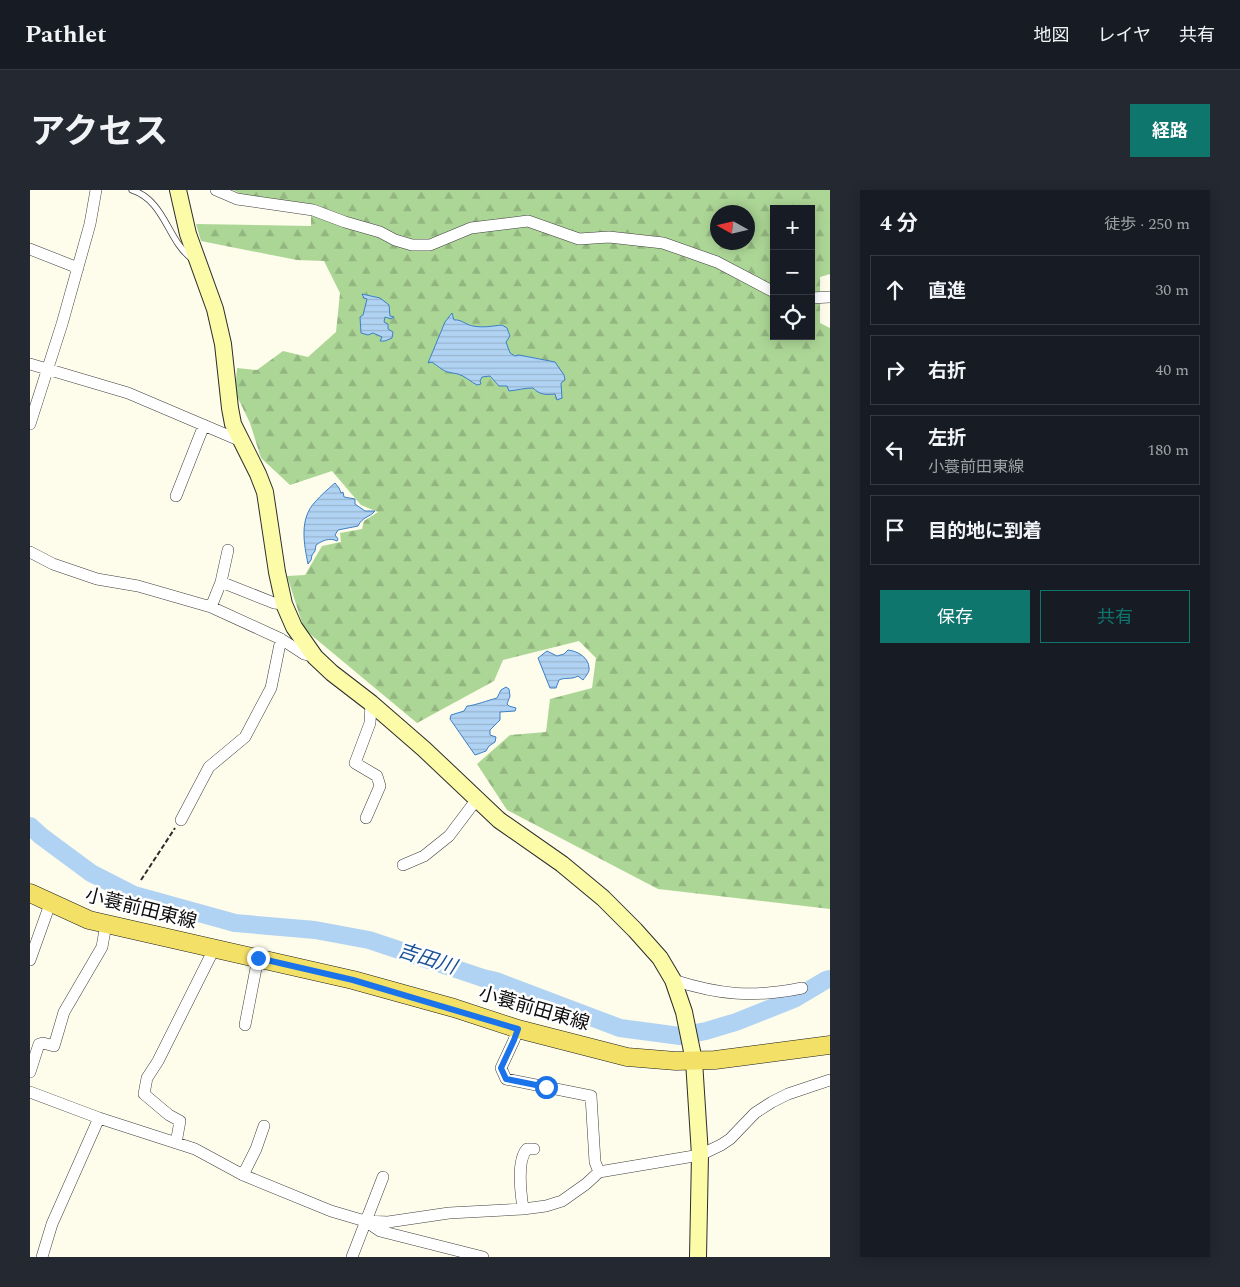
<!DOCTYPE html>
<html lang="ja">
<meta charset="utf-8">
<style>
body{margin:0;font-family:Spectral,"Noto Sans JP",serif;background:#242831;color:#f1f3f6}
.controls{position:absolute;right:15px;top:15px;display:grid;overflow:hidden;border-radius:0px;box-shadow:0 2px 12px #0003}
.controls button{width:45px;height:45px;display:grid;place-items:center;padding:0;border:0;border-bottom:1px solid #363941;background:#171b24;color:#f1f3f6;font:25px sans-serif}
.compass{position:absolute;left:680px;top:15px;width:45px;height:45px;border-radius:50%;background:#171b24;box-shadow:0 2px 12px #0003;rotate:278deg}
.stop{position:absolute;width:15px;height:15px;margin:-11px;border:4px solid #1a73e8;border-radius:50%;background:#fff}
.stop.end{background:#1a73e8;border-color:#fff;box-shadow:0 1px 5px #0008}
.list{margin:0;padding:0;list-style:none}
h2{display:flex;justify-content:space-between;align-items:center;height:65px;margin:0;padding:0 20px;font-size:21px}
h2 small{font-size:16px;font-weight:400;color:#9ea1a6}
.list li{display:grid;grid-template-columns:32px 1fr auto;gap:15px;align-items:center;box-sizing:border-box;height:70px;margin:0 10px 10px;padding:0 10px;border:1px solid #363941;border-radius:0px}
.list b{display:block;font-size:19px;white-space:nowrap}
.list p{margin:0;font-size:16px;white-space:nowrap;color:#9ea1a6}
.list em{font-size:16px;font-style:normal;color:#9ea1a6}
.actions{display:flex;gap:10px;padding:15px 20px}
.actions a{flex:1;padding:11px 0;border:1px solid #0f766e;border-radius:0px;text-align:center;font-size:18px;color:#0f766e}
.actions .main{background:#0f766e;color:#fff}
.icon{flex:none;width:28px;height:28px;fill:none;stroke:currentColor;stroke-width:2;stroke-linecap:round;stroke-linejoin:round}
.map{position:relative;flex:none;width:800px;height:1067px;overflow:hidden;border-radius:0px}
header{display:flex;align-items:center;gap:30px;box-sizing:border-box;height:70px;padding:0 25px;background:#171b24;border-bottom:1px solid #363941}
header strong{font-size:24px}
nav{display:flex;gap:28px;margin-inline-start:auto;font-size:18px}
.intro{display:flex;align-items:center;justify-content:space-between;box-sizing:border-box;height:120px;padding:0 30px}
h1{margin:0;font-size:35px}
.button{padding:12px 22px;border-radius:0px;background:#0f766e;color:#fff;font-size:18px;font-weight:700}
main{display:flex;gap:30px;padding:0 30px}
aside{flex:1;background:#171b24;border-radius:0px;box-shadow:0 2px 12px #0003}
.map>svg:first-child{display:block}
</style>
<header>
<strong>Pathlet</strong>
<nav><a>地図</a><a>レイヤ</a><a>共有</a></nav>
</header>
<div class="intro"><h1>アクセス</h1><a class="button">経路</a></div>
<main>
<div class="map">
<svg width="800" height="1067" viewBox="0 0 800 1067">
<defs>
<pattern id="forest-firs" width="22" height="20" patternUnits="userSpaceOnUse" patternTransform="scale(1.25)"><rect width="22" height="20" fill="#acd696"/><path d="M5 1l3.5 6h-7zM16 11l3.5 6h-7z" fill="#93b680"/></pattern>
<pattern id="water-rules" width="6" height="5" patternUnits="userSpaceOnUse" patternTransform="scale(1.25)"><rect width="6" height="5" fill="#b1d3f3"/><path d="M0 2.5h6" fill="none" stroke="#97b4cf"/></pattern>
</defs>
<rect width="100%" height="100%" fill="#fefcea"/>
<path fill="url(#forest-firs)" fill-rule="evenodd" d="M203,0H800V84L790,87V133L800,138V719L628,699L477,620L447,574L480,545L516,542L520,509L562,498L566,468L549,451L473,470L464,491L387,533L274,439L257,386L275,385L292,356L311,352L310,343L332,339L334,331L348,322L331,315L302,281L260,295L231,268L220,233L205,202L207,178L227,180L253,161L278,167L306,142L310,103L294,71L267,70L171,51L166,34L281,36V14L217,7ZM744,19H781V146H744ZM688,22H718V52H688Z"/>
<path fill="url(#water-rules)" stroke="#3b80c7" d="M332,104L350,108L359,115L360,126L364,127L361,129L355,127L354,132L358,134V139L363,142L362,148L355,151H350L352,147L343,143L338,145L331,143L330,127L333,125L337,109L334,108Z
M422,123L424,130C431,129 436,135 443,136C454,138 462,136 472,135L477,138L480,146L476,152L480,163L485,166L489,165L525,172L534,185L535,190L531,193L532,208L527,210L525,204C516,205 510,205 503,198C495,198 488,200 479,201L477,196H469L460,186L452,187L450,191L451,194L447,195C441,192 435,186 428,184C412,181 416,182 402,172L398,173L415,132Z
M305,293L309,298L311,303L313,302L314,307L325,309V314L335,321H345C339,328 333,326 328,336L308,340L305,345L308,349L307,351C299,347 292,351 286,355L285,361L282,365L281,370L278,374C274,354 269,329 285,312C291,305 298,299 305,293Z
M538,460C548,461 559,468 559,478C560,482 555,487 553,490L548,486C541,490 535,487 529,490L526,498H520L508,468L517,461L527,466L534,464Z
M476,497L479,499L480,506L477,514L479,516L486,518L485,521L470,522V530L460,540V545L466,547L465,552L459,556L456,561L445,565L420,529L421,525L434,521L437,516C443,516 459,510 467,508L471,500Z"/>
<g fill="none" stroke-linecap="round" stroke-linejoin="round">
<path stroke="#b1d3f3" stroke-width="18" d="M0,636L11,646L61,683L104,705L205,733L285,740L339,750L453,788L466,791L590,838L650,846L676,841L706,832L764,809L796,790L800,789"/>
<g stroke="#3e3e3e" stroke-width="7">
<path id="lane" d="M102,0C135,11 137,49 161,68"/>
</g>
<g stroke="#3e3e3e" stroke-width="12">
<path id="street" d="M186,0L207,9L283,20L315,32L350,42L365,50L382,55H400L441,38L498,31L549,49L579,47L633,53L687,72L744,102
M0,59L48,78
M781,108L800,107
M0,174L98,203L211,251
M0,234L32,134L60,34L66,0
M146,306L174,235
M0,362L23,374L67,389L108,396L181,417L251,449L274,464L285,467
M191,392L198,360
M181,417L191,392L244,413L254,414
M336,628L350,596L347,586L325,573L340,533L341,513
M151,630L179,577L215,547L241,498L251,449
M373,675L394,666L419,646L447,609
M0,770L20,714
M643,790C690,805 723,808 772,798
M215,835L228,768
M488,839L484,850L471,878L476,889L561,906L565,972L569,982
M0,882L9,854L13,853L24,856L34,822L72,757L76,734
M0,902L69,928L165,959L213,985L301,1021L335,1031L358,1032L419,1023L493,1019L516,1016L532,1011L556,994L569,982L670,965L691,955L700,949L725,923L742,912L758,904L800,890
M146,953L150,931L139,925L114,904L117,888L128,871L184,759
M213,985L226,959L234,936
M493,1019C491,1004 486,971 497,959H504
M337,1032L350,1041L453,1067
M12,1067L22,1034L69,928
M322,1067L353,987"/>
</g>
<g stroke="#2d2d2d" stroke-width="18">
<path id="secondary" d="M148,0L158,44L185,119L193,154L200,218L203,234L228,284L235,302L247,382L254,414L264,437L285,467L302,483L341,513L394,559L469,630L532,674L573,708L605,740L630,768L643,790L654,822L664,871L670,965L668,1067"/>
</g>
<g stroke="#1c1c1c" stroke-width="19">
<path id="primary" d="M0,703L59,730L323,790L424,818L488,839L597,867L646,871L685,870L800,855"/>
</g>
<path stroke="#2d2d2d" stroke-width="2" stroke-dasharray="5 2.5" stroke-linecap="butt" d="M111,690L145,638"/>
<use href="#lane" stroke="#fff" stroke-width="5.5"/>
<use href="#street" stroke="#fff" stroke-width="11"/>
<use href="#secondary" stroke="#fcfba8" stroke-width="16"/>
<use href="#primary" stroke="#f3e066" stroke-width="18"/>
</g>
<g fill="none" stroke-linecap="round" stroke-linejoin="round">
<path stroke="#1a73e8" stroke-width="6" d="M228,768L323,790L488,839L484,850L471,878L476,889L516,897"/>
</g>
<g text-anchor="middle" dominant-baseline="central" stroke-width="5" stroke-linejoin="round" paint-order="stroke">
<g font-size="19" fill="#0b0b0b" stroke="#fff">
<text transform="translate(111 719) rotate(14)">小蓑前田東線</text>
<text transform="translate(504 819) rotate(16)">小蓑前田東線</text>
</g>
<g font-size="20" font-style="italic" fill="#1b5397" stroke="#fff">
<text transform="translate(397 769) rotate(18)">吉田川</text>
</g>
</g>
</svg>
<div class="controls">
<button>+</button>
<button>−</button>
<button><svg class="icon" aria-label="locate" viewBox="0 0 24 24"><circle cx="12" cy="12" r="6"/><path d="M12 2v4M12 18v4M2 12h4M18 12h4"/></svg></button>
</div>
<svg class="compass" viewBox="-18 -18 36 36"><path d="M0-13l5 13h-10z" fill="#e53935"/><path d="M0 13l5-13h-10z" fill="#9ea1a6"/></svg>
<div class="stop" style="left:516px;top:897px"></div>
<div class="stop end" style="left:228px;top:768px"></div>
</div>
<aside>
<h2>4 分<small>徒歩 · 250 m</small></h2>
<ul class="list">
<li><svg class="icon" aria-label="ahead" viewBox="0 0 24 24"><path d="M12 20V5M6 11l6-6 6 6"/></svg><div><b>直進</b></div><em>30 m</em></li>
<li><svg class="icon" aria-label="right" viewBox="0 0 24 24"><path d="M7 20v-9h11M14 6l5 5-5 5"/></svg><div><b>右折</b></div><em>40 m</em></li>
<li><svg class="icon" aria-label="left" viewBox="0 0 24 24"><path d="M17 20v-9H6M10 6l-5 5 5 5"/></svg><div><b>左折</b><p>小蓑前田東線</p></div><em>180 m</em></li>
<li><svg class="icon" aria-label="arrive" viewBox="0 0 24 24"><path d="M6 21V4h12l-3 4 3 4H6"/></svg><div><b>目的地に到着</b></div></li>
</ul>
<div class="actions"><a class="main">保存</a><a>共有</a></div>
</aside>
</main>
